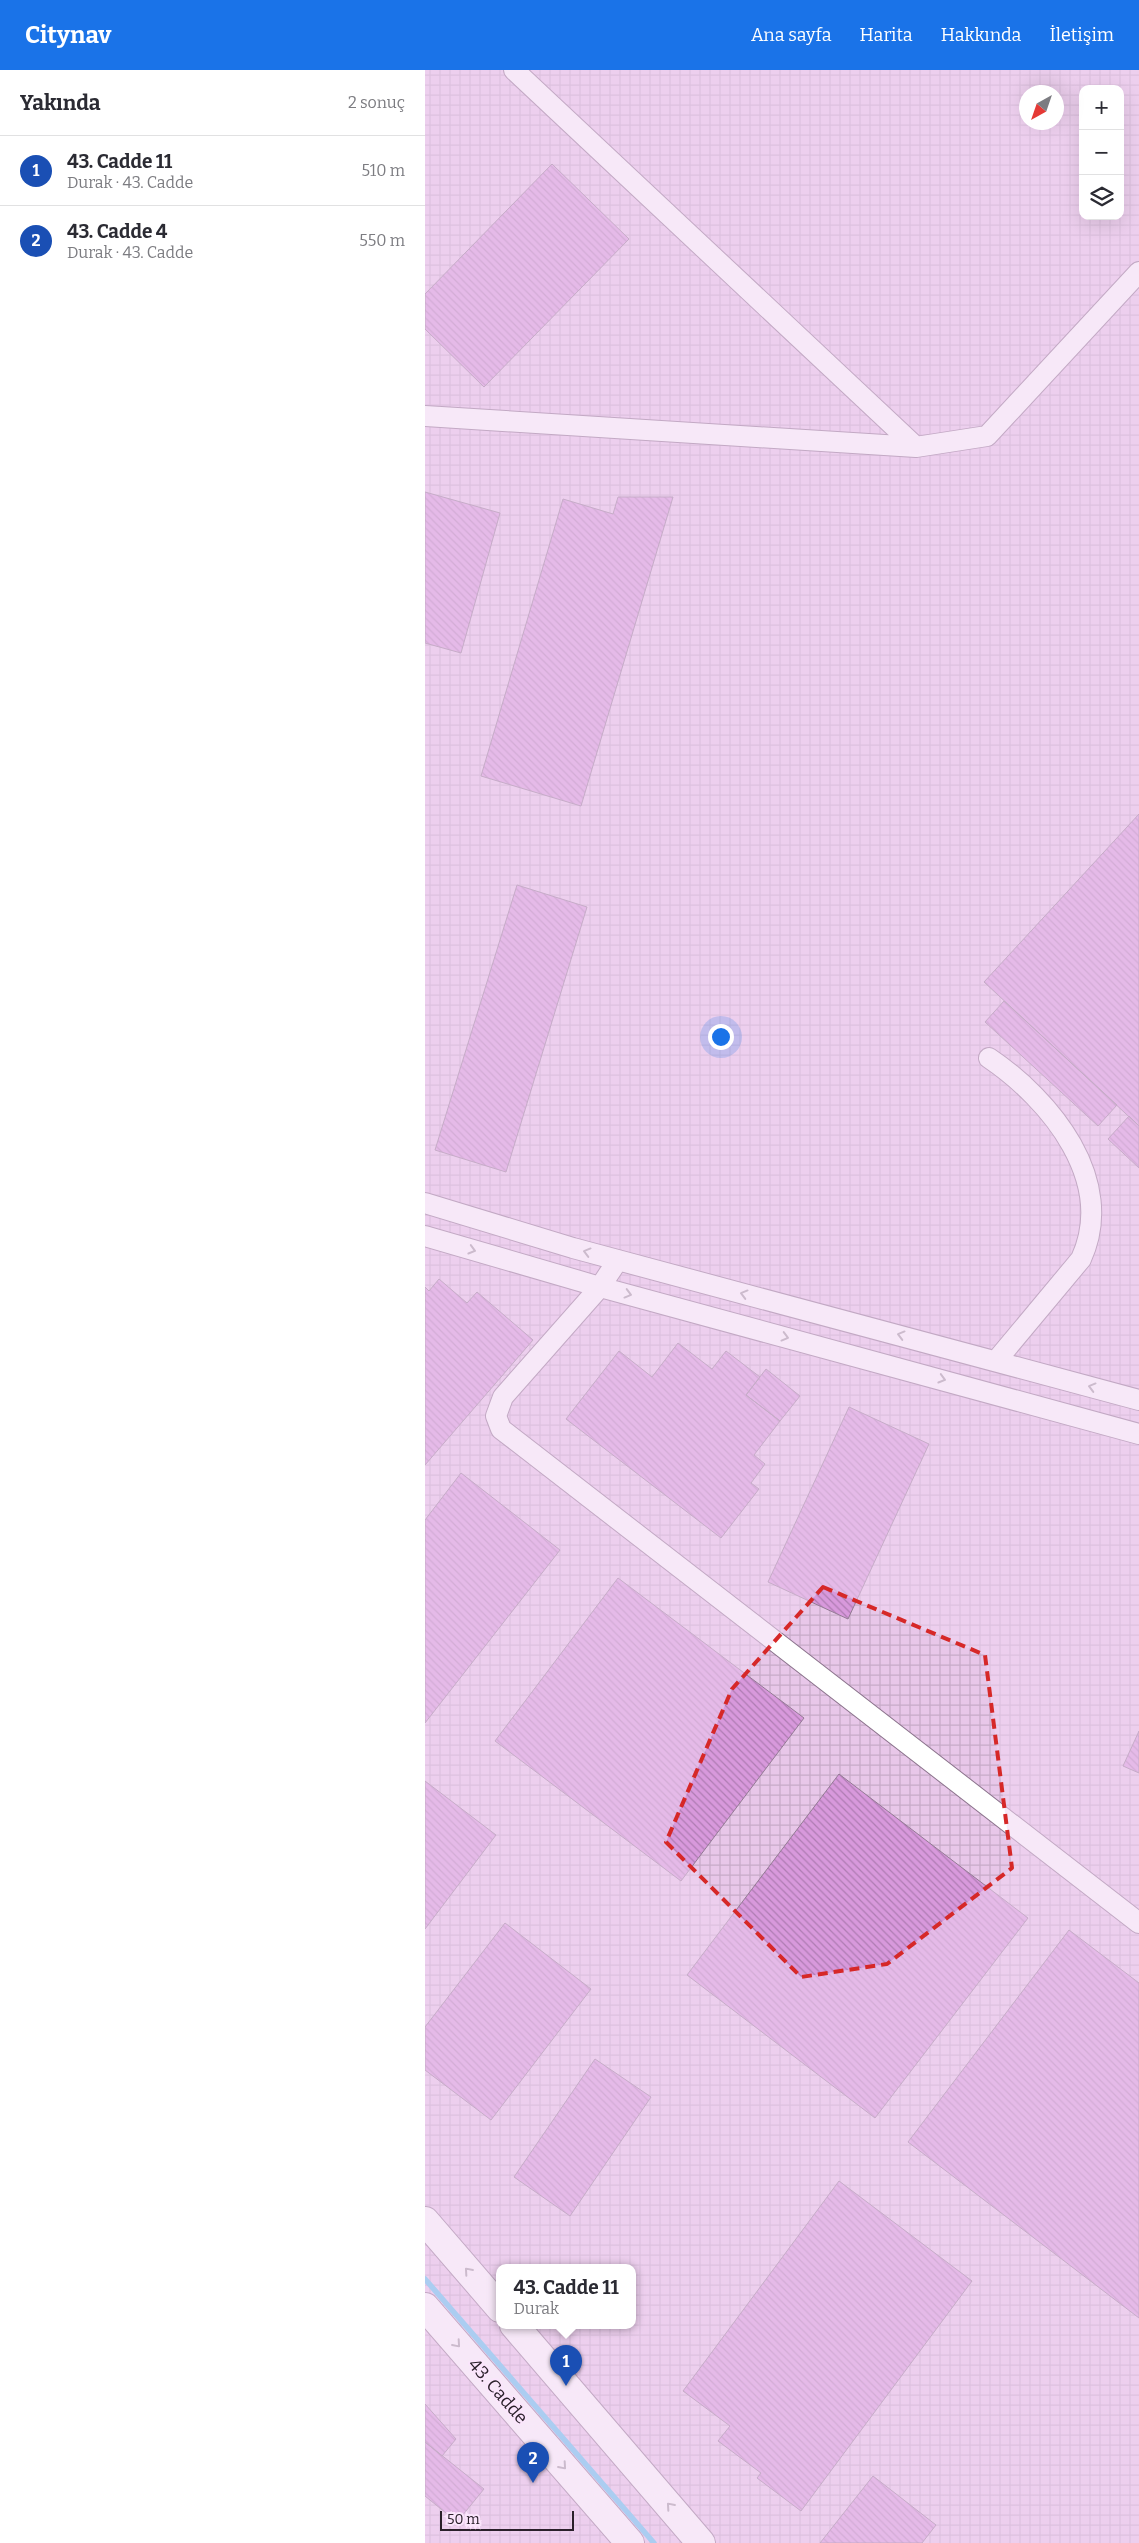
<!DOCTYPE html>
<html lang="tr">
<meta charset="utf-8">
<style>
body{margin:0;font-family:Bitter,serif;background:#f2f2f3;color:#2b2b33}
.controls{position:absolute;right:15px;top:15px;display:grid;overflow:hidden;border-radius:10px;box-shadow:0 5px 20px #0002}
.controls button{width:45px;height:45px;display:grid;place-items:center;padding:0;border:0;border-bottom:1px solid #e1e1e2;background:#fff;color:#2b2b33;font:25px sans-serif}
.compass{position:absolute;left:594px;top:15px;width:45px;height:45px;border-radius:50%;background:#fff;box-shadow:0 5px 20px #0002;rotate:220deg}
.scale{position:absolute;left:15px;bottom:12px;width:134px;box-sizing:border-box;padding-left:5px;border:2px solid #2a202a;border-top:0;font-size:14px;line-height:18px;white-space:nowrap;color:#2a202a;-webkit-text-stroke:4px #fbe5fc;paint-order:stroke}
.you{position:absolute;left:295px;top:966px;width:18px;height:18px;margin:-12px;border:4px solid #fff;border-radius:50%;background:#1a73e8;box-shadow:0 0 0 8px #1a73e833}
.badge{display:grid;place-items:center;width:32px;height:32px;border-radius:50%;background:#1a73e8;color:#fff;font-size:16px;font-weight:700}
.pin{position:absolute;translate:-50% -41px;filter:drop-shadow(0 1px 2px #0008)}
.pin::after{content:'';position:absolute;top:26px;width:18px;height:15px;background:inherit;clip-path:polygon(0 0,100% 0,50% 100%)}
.popup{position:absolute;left:71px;top:2194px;width:140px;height:65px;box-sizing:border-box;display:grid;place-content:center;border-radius:10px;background:#fff;filter:drop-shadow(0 1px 4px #0005);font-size:16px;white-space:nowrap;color:#7c7c81}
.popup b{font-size:19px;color:#2b2b33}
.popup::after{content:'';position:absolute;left:50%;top:100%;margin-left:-10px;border:10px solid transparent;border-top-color:#fff}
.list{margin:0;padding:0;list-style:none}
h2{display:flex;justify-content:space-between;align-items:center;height:65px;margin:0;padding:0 20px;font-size:21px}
h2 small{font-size:16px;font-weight:400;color:#7c7c81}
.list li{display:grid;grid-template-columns:32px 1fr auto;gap:15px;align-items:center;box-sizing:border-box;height:70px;padding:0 20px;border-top:1px solid #e1e1e2}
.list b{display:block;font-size:19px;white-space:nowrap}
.list p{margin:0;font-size:16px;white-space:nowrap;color:#7c7c81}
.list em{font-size:16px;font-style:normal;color:#7c7c81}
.icon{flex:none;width:28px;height:28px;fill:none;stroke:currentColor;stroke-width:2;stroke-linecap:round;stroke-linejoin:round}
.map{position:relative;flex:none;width:714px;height:2473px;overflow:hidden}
header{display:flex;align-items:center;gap:30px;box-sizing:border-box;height:70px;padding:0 25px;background:#1a73e8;color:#fff}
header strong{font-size:24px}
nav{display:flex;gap:28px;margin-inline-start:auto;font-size:18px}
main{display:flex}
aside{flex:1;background:#fff}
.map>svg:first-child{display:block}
</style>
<header>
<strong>Citynav</strong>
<nav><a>Ana sayfa</a><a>Harita</a><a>Hakkında</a><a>İletişim</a></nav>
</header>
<main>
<aside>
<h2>Yakında<small>2 sonuç</small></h2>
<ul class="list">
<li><span class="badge" style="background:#1a4fb4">1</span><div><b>43. Cadde 11</b><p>Durak · 43. Cadde</p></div><em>510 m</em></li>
<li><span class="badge" style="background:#1a4fb4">2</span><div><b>43. Cadde 4</b><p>Durak · 43. Cadde</p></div><em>550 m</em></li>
</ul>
</aside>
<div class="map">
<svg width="714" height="2473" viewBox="0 0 714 2473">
<defs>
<pattern id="industrial-grid" width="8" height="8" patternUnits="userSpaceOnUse" patternTransform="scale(1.25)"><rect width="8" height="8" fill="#e8c7e9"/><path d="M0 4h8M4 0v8" fill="none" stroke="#c7abc8"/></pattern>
<pattern id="building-back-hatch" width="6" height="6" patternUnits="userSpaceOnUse" patternTransform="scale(1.25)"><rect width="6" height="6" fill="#d899dc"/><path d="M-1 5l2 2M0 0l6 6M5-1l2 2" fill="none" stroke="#af7cb3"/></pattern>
</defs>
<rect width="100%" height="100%" fill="#f1d6f2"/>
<path fill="url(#industrial-grid)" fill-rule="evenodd" d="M0,0H714V2473H0ZM658,19H695V146H658ZM602,22H632V52H602ZM75,2197H207V2255H75Z"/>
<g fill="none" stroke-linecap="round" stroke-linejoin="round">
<path stroke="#58c3ef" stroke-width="5.5" d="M0,2209L229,2473"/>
</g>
<path fill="url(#building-back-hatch)" stroke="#937a94" d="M127,94L204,169L59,317L0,259V224Z
M0,422L75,443L36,583L0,573Z
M193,427H248L156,736L56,706L138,429L188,444Z
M714,744V1056L559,912Z
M92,815L162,837L81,1102L10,1080Z
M579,931L692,1035L673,1056L560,952Z
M704,1046L714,1056V1098L683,1069Z
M14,1209L42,1233L52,1222L108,1270L0,1395V1217L4,1221Z
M253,1273L287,1299L301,1281L335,1307L321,1325L355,1351L329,1385L340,1394L326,1413L334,1419L296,1468L141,1349L194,1281L227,1307Z
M341,1299L375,1326L355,1351L321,1325Z
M424,1337L504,1374L423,1549L343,1512Z
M36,1403L135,1480L0,1653V1450Z
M193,1508L379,1648L256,1811L70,1671Z
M714,1661V1703L698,1696Z
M414,1704L603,1848L450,2048L262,1905Z
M0,1711L71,1765L0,1859Z
M80,1853L166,1919L66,2050L0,2000V1957Z
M644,1860L714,1913V2248L483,2072Z
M170,1989L226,2027L145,2146L89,2107Z
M414,2111L547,2211L376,2441L332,2408L336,2403L293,2371L305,2356L258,2321Z
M0,2334L31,2369L17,2386L0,2372Z
M0,2372L59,2419L32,2452L0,2426Z
M448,2406L511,2455L497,2473H395Z"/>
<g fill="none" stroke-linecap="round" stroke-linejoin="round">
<g stroke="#8c748d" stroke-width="22">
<path id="street" d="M89,0L491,377
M0,346L491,377L562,366L714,202
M564,988C626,1030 692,1111 656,1189L571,1291
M0,1133L148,1178L714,1330
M0,1166L175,1217L714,1364
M193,1190L175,1217L78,1327L71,1346L76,1359L714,1853"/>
</g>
<g stroke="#8c748d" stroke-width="30">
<path id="secondary" d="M0,2151L75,2238
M0,2237L205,2473
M89,2255L276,2473"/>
</g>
<use href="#street" stroke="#fff" stroke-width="20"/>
<use href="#secondary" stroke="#fff" stroke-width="28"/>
</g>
<defs><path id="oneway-chevron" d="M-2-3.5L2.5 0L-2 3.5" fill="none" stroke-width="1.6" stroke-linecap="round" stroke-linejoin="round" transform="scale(1.25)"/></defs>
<g stroke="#9f9b9f">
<use href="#oneway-chevron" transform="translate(47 1180) rotate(16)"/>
<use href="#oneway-chevron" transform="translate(162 1182) rotate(-165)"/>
<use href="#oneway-chevron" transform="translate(203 1224) rotate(15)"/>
<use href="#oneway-chevron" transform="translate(319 1224) rotate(-165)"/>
<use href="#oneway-chevron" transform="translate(476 1265) rotate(-165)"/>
<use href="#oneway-chevron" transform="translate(360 1267) rotate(15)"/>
<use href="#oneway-chevron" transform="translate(517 1309) rotate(16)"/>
<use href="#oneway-chevron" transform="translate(667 1317) rotate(-165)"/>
<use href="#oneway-chevron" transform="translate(43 2201) rotate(-131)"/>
<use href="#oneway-chevron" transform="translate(32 2274) rotate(49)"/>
<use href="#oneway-chevron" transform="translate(138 2396) rotate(49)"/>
<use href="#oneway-chevron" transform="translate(245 2436) rotate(-131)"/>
</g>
<path d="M0 0H714V2473H0ZM398,1517L560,1585L587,1798L462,1894L376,1907L241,1772L307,1619Z" fill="#f1d6f2" fill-opacity=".55" fill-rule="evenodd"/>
<path fill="none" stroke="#d62828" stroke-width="4" stroke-dasharray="10 6" stroke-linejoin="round" d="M398,1517L560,1585L587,1798L462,1894L376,1907L241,1772L307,1619Z"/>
<g text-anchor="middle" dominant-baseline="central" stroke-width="4" stroke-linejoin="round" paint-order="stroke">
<g font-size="18" fill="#2a202a" stroke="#fbe5fc">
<text transform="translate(73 2321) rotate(49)">43. Cadde</text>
</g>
</g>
</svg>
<div class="controls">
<button>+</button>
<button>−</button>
<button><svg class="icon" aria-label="layers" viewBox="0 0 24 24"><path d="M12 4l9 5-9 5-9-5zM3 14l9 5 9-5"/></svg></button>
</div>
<svg class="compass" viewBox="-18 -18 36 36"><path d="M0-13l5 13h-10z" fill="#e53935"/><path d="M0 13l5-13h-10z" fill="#7c7c81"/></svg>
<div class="scale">50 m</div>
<div class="you"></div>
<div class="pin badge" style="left:141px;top:2316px;background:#1a4fb4">1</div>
<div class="popup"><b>43. Cadde 11</b>Durak</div>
<div class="pin badge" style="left:108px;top:2413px;background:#1a4fb4">2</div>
</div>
</main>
